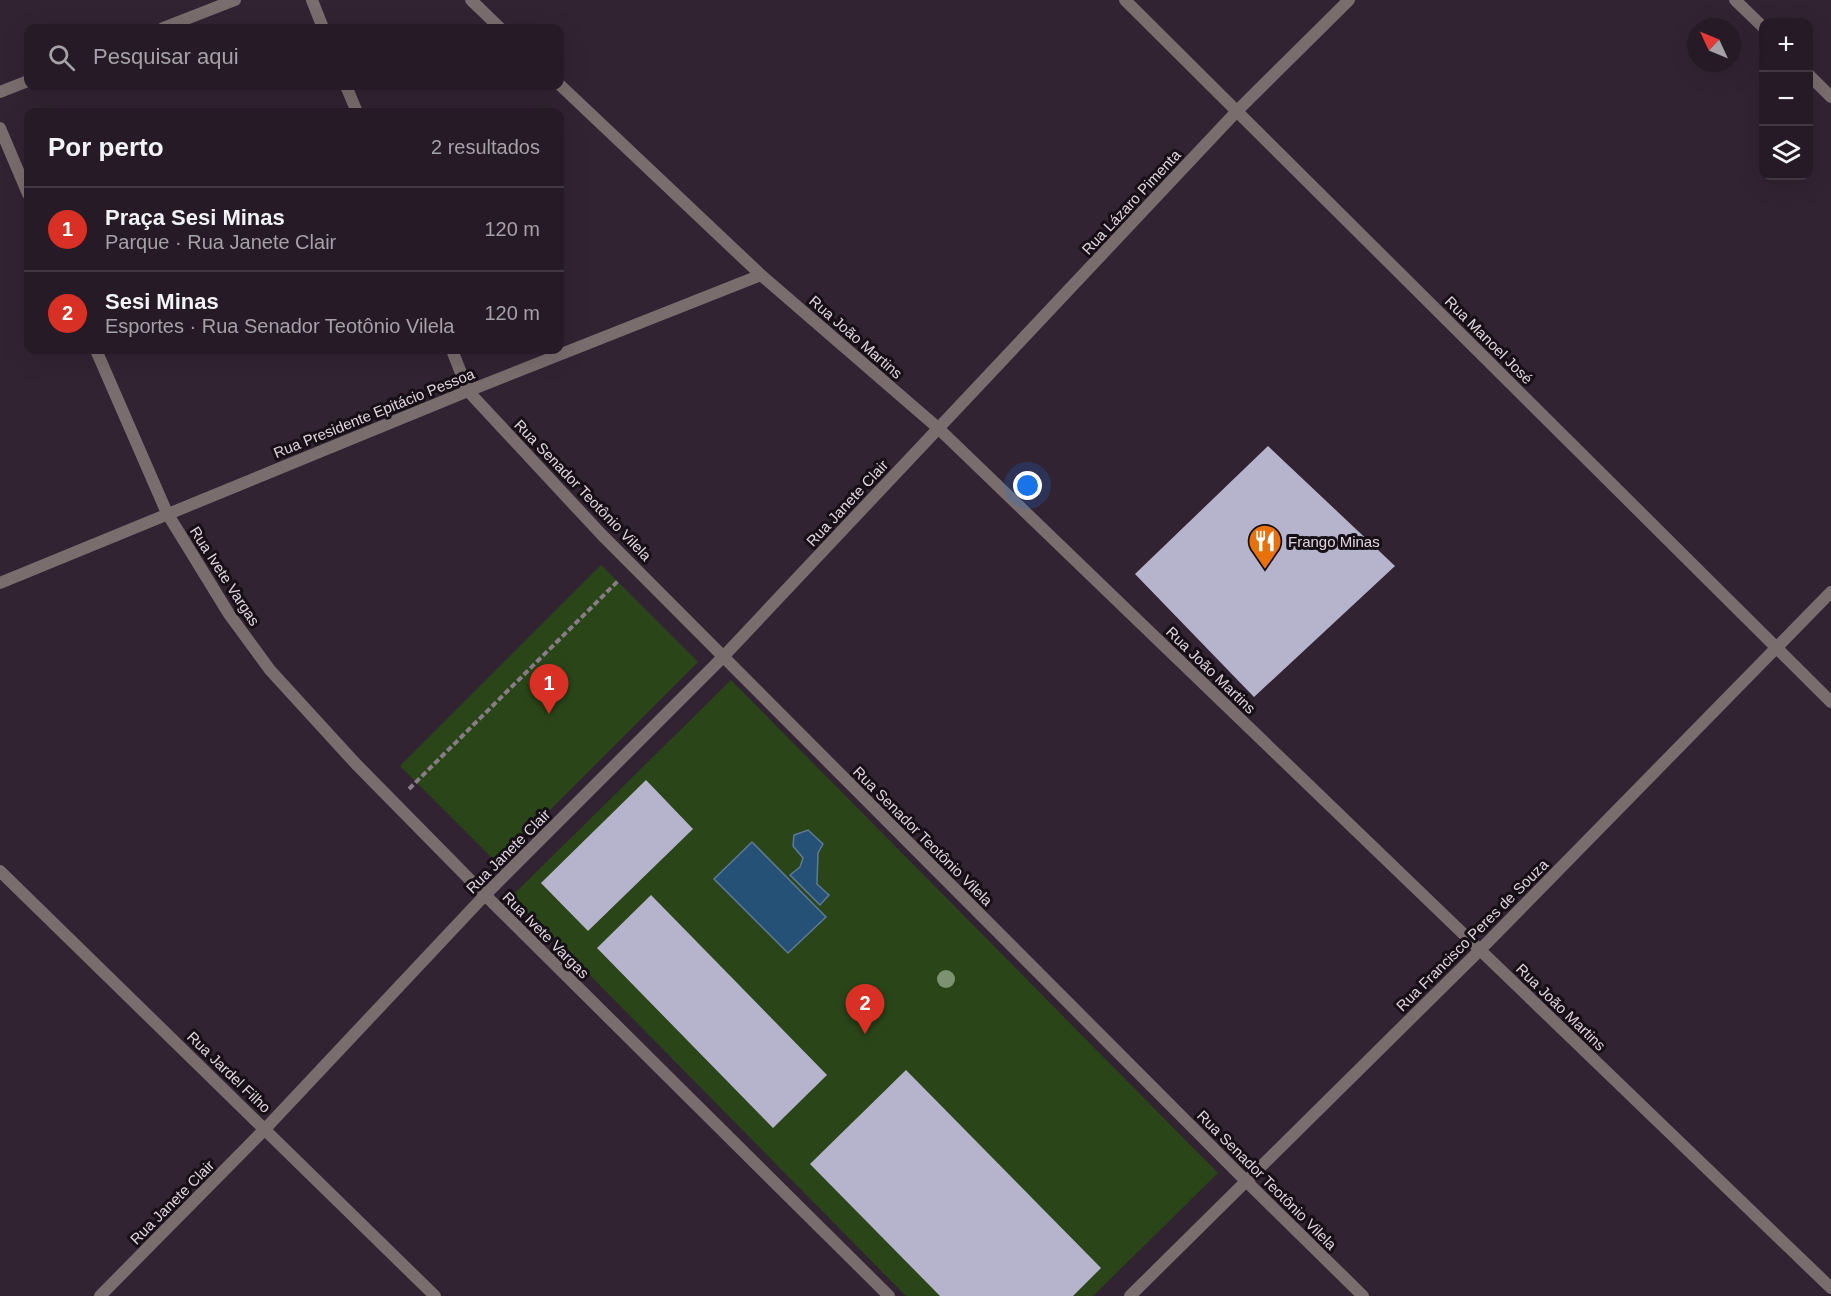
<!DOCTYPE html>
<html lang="pt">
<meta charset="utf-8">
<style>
body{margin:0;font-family:Helvetica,sans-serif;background:#2e232e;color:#f1f3f6}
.controls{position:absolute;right:18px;top:18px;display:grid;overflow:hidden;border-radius:12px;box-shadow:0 6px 24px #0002}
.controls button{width:54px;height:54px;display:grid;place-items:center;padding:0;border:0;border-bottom:2px solid #423843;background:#261a26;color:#f1f3f6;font:30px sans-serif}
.compass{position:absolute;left:1687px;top:18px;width:54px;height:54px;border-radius:50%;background:#261a26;box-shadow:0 6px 24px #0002;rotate:314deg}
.you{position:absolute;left:1028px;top:486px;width:21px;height:21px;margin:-15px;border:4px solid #fff;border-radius:50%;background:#1a73e8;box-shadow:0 0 0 9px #1a73e833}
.badge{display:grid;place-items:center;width:39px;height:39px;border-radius:50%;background:#d93025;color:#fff;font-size:20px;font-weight:700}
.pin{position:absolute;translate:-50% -50px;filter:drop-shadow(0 2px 3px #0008)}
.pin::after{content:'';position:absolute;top:32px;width:21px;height:18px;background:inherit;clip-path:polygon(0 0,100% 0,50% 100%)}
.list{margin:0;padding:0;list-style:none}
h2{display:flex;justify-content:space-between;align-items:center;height:78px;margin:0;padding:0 24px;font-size:26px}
h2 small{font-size:20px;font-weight:400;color:#a4a1a7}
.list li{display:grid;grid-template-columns:39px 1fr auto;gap:18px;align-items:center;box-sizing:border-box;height:84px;padding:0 24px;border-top:2px solid #423843}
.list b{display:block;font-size:22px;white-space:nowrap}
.list p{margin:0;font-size:20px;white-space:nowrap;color:#a4a1a7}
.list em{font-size:20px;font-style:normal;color:#a4a1a7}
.icon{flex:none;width:33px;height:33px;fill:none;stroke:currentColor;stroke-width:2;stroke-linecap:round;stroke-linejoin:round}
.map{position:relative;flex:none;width:1831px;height:1296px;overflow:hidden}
.search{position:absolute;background:#261a26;box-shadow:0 6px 24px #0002;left:24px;top:24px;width:540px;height:66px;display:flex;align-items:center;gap:15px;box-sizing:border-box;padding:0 21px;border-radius:12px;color:#a4a1a7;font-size:22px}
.panel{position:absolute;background:#261a26;box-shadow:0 6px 24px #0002;left:24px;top:108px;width:540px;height:246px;border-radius:12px}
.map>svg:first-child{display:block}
</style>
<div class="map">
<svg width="1831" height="1296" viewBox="0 0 1831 1296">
<rect width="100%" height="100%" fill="#322332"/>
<path fill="#2a4619" d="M601,565L698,662L497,863L400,766Z
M731,680L1218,1173L1093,1296H906L512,896Z"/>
<path fill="#265177" stroke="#5e7996" stroke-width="1.5" d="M808,830L823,844L818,853L817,884L829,895L820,905L790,875L800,867L803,858L793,846L794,835Z
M752,842L826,917L788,953L714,879Z"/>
<path fill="#b6b4cc" d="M1268,446L1395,566L1254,697L1135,574Z
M646,780L693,829L588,931L541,883Z
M651,895L827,1075L773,1128L597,948Z
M906,1070L1101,1268L1073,1296H940L810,1164Z"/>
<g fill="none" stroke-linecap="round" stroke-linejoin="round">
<path stroke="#897c89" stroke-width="4" stroke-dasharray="6 3" stroke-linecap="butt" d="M409,789L619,580"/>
<path stroke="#7a6d6e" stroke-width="12" d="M312,0L323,28
M471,0L500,28
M1125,0L1831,702
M1735,0L1764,28
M163,28L235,0
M1808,74L1831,97
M560,85L761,275L938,428L1831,1288
M346,86L357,112
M0,92L28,81
M0,128L28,194
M96,350L167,513L229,614L270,670L356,764L485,895L889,1296
M452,350L468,391L602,535L1245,1180L1363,1296
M0,583L468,391L761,275
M0,871L435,1296
M100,1296L265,1129L485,895L723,657L1237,111L1349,0
M1130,1296L1480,950L1831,592"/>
</g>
<circle fill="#7d9270" cx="946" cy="979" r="9"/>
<defs>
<g id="restaurant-pin" transform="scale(1.725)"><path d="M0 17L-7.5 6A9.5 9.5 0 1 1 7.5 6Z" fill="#e8710a" stroke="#160f16"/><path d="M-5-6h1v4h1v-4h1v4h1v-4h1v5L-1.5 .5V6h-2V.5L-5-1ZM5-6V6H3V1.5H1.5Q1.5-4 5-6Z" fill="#fff"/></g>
</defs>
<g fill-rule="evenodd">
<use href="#restaurant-pin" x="1265" y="541"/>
</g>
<g text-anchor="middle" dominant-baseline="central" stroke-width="6" stroke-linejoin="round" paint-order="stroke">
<g font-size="15" fill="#e0d5df" stroke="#160f16">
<text transform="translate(1131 202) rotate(-47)">Rua Lázaro Pimenta</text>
<text transform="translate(856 337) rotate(41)">Rua João Martins</text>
<text transform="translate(1489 340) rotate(45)">Rua Manoel José</text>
<text transform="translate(374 413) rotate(-22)">Rua Presidente Epitácio Pessoa</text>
<text transform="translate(583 490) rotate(46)">Rua Senador Teotônio Vilela</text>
<text transform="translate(847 503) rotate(-47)">Rua Janete Clair</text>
<text transform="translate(225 576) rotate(57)">Rua Ivete Vargas</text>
<text transform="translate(1211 670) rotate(44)">Rua João Martins</text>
<text transform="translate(923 836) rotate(45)">Rua Senador Teotônio Vilela</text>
<text transform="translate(508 851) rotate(-45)">Rua Janete Clair</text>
<text transform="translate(546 935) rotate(45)">Rua Ivete Vargas</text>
<text transform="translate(1472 935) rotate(-45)">Rua Francisco Peres de Souza</text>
<text transform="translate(1561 1007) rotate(44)">Rua João Martins</text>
<text transform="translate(229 1072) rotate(44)">Rua Jardel Filho</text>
<text transform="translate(1267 1180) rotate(45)">Rua Senador Teotônio Vilela</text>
<text transform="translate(172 1202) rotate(-45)">Rua Janete Clair</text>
</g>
<g font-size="15" fill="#e0d5df" stroke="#160f16" text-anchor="start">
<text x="1288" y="541">Frango Minas</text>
</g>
</g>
</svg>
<div class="controls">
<button>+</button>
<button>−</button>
<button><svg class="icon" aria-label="layers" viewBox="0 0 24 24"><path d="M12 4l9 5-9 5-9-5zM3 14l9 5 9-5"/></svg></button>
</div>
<svg class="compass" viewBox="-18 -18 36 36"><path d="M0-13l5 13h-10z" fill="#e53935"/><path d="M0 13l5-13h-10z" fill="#a4a1a7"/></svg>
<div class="you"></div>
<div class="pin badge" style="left:549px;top:714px">1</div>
<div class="pin badge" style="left:865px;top:1034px">2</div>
<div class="search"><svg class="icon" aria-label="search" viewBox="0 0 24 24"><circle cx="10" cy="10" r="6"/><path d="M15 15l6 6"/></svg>Pesquisar aqui</div>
<section class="panel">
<h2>Por perto<small>2 resultados</small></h2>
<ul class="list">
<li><span class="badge">1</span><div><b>Praça Sesi Minas</b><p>Parque · Rua Janete Clair</p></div><em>120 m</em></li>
<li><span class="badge">2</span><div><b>Sesi Minas</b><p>Esportes · Rua Senador Teotônio Vilela</p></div><em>120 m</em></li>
</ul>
</section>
</div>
